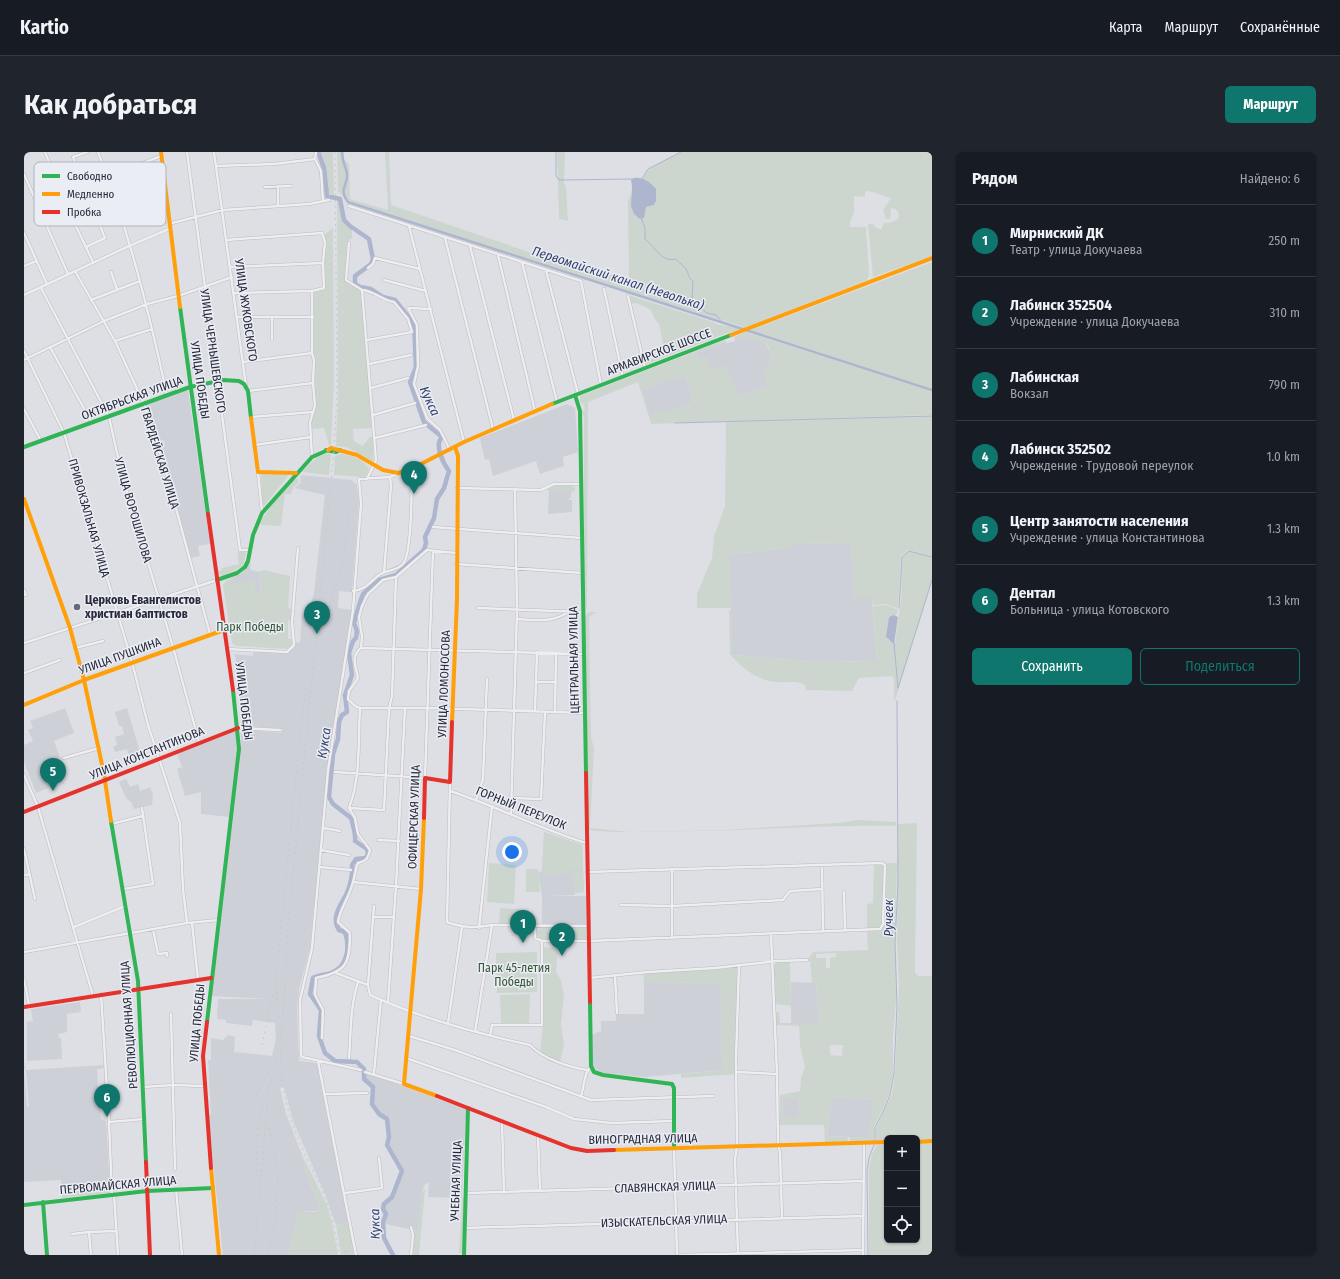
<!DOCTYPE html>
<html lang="ru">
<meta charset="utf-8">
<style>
body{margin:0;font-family:"Fira Sans Condensed",sans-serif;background:#20242c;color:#f1f3f6}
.controls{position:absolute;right:12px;bottom:12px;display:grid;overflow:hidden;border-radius:6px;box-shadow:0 1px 3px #0004}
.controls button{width:36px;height:36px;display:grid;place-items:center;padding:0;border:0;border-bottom:1px solid #363941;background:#171b24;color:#f1f3f6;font:20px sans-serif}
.you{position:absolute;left:488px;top:700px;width:14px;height:14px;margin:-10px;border:3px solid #fff;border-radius:50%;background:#1a73e8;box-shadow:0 0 0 6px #1a73e833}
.badge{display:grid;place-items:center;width:26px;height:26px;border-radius:50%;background:#0f766e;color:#fff;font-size:13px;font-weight:700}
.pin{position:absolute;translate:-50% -33px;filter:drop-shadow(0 1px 2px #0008)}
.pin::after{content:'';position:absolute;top:21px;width:14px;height:12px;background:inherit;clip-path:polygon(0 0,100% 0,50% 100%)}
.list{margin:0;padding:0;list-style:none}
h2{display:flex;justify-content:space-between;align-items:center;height:52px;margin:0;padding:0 16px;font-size:17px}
h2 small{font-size:13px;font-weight:400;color:#9ea1a6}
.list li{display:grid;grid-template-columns:26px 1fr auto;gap:12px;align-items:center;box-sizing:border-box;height:72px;padding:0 16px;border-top:1px solid #363941}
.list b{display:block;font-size:15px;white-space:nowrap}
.list p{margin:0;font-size:13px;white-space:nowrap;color:#9ea1a6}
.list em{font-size:13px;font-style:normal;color:#9ea1a6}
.actions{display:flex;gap:8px;padding:12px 16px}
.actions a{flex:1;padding:9px 0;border:1px solid #0f766e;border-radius:6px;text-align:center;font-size:14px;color:#0f766e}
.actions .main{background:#0f766e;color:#fff}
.icon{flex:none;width:22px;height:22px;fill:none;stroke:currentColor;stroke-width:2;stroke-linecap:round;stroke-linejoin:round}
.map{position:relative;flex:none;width:908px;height:1103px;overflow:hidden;border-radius:6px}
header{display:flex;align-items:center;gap:24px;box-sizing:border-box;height:56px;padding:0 20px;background:#171b24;border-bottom:1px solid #363941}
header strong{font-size:19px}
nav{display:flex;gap:22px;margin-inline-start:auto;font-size:14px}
.intro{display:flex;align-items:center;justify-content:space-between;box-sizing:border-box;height:96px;padding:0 24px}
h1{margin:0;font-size:28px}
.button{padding:10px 18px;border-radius:6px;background:#0f766e;color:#fff;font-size:14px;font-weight:700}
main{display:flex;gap:24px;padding:0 24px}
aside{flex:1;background:#171b24;border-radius:6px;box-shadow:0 1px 3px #0004}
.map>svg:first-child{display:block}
</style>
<header>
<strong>Kartio</strong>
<nav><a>Карта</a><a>Маршрут</a><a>Сохранённые</a></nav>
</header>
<div class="intro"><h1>Как добраться</h1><a class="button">Маршрут</a></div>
<main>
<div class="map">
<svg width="908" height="1103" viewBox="0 0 908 1103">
<rect width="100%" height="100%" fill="#dedfe4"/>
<path fill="#ced0d8" d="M724,186L740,190L747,201L744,233L715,245L710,234L687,219L675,207L673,201L695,193Z
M662,224L669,251L626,265L618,238L636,230Z
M164,238L186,392L174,394L176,404L166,406L143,322L122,253Z
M543,252L551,256L554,300L539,305L540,314L516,322L512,309L469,324L465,307L461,308L456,286Z
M276,323L328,328L333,333L335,350L328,440L315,439L314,456L328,458L303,621L286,796L275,837L273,858L275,909L293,911L325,1071L312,1073L302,1045L269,969L260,935L256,936L262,962L279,1005L281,1018L296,1057L292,1059L274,1060L264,1103H199L184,963H187L184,908H187V886L199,888L204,883L211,885L210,900L248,904L252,886L251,871L229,868L228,874L202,871V868L193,867L194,847H247L187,844L216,611L217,577L257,581L259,577L224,574L218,568L211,502L229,504V498L264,501L273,490L276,491L278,463L286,455L290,441L301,343L271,336L277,330Z
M525,339H547V346H545V348H548V360L524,362Z
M827,391L830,445L843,444L848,447L853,509L799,510L708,503L705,403L770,395V392Z
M226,410L227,418L235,420L237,442H231L211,433L206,427L219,420Z
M41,556L50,581L30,589L41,619L28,625L31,633L12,641L0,610V593L9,589L4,578L9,576L6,569Z
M103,556L116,600L114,601L115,605L106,608L103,597L91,600L89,595L93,593L91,585L100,582L98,574H95L91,560Z
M212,578L213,598L206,665L177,662V640L161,644L153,617L158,615L152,600Z
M102,627L106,635L114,632L116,639L126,635L129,642L128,653L110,657L108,651L102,646L95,630Z
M520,680L558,693L560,740L551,741L550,743L524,744H562V772L518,773V744L514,720L518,719Z
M620,830L697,831L698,918L621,925L579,921L571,917L569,913L567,883L577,879V869H592V862H620Z
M767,830L792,831L795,871H767Z
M56,850L57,860L43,862V880L34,882L35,886H37L38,907L3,909V870L9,869L7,857Z
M0,913L2,916L0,917L3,955H5L2,918L80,913V916L73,917L74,936L78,944H81V951H76L77,967L82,969L86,1038L38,1041L37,1028L0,1030Z
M340,920L442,957L438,1046L404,1045L405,1031L401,1032L398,1040L394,1079L361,1072L363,1062L360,1052L368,1046L379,1019L364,993L366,985L364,967L351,956L349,952V935L341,927Z
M774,945L775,965H759L758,946Z
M808,945L851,948L844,986L803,984Z"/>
<path fill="#ccd6cf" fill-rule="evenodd" d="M295,0H309L310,44L303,41L301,16Z
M313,0H320V7L325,12L326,47L364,58L361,0H365L367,53L540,112L551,113V108C561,118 590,122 605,128L604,49L607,39L606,44L622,55L630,53L632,49V37L619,27C625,11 645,8 657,0H908V104L849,125L844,72H849L851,75L857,78L860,71H865L874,67L875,62L872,57L867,56L866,67H862L859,58L867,46L845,39L841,40V45L830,44V61L826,69V75H842L845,123L843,128L720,176L717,174L601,139L326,49L314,40Z
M533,0H541L540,31L542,36L544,69L535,67Z
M313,47L316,48L318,66L328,77V86L325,88L321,128L337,139L348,276L329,277L330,289L339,294L346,285H349V309L322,295L312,294L314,243Z
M309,76L310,228L307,294L305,293L300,276L287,277V270L292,255L290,231L291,208L289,201V140L301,137L300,111L303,92L300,83Z
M908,110V237L725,178L738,174Z
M604,143L689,170C697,176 709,172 716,178L700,182L623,212L621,208L623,209L641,202L635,172L630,166L627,158L612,151L607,152Z
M722,180L908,239V263L627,272L614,230L564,250L563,456L560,453V265L558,260L561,257L560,253L556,250V244L701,188L703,191L673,201L675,207L683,204L687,219L702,213L715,245L744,233L738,217C749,211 750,199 740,190L724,186L711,189L710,185ZM662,224L669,251L626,264L618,238L636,230Z
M908,264V404L884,398L877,404L874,457L862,452L849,453L848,447H843V444L830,446L826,391L770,392V395L706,403L707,456H673V442L688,406L690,384L701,354L702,270Z
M305,301L307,303L305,323L278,320L293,305Z
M316,302C325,303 342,307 345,318L341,325L310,323L311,304Z
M237,321L262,322L264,324L240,354L238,351Z
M274,326L275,330L269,336L267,342H261L257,374L238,373L236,371C243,359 261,331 274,326Z
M530,333H546L552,337L547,341V339H525L522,337Z
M885,399L908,405V430L871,548H870V527L868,524L835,526L828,539L782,538L780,532C768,528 756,532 745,529C730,525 715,514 706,502L705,460L703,459H707L708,503L799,510L853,509L849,454L863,453L874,458L872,463L865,465L862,485L864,488L871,491L877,449L878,407L881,401Z
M216,400L220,399L222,402L219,414L199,424L196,423L194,419L198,418V416L215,412L213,401Z
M240,418L266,424L264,456L269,458L267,468H264V487H269V494L265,497L213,494L208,491L199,433L202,429L206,427L210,429L211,433L231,428V442H237L235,420Z
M565,460H573L566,464L565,467L567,585L570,596L566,676L605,680L698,678L814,671L835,668L872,670V674C806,673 740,678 673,679C636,679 600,682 564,678L561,482V464Z
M893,671L891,821L895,824H908V988L863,986V989H852V975L868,942L871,921L875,836L873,789L874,672Z
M520,680L558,693L559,718H548L543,721L518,723Z
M465,711L492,713L490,752L463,750Z
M863,711H873L871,792L872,848L869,885V921L866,940L860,955L850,974V990H827L826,988V985L844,986L850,948L808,945L803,984L823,985L824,987L823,990L801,991L800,973H755L756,943L776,939L777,926L781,915L776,894L775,874L752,873V860L755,861L756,871H795L792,831H788L786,809L777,806H785L789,800L844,798L843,779L858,778L860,773ZM812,801V805L806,806V816H802V806H792V802ZM806,893H819L818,904L806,903ZM774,945L775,965H759L758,946Z
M850,712H858L860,716L858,772L854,777H843V752L849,751Z
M502,717H514L516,740H502Z
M549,720H559L560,740L551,741L549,725L545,724Z
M476,756L505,758V771L475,772Z
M517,776H562L563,788L517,787L514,785L512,780Z
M519,795L534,796L532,820L537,828L540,844L537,872L540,893L536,910L516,900L519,872Z
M513,800V840L473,841L472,801Z
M753,810H766L767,854L751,852L749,814Z
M712,816L714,818L713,922L657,926V922L698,918L697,831L620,830L619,821Z
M506,842L505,871H477L476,843Z
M893,991H908V1103H845V1015L848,1002L853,993L863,992V1088H893Z
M279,1005L303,1053L308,1071L314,1103H264L274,1060H292L296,1057L281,1018Z
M401,1037L395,1103H387L389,1078L394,1079L398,1040Z
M86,1038V1041L38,1046V1041Z
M441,1045L438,1101H435L438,1046Z
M325,1071L331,1103H317L312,1073Z"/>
<path fill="#adb6ce" d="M610,26C619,25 626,30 632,37V49L630,53L622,55L620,66L616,67L610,62L607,54L608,34L607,28Z
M870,463L874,465L870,492L862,485L865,465Z"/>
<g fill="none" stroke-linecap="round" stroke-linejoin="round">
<path stroke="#adb6ce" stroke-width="1" d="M532,0V24L535,28L610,27
M618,27L624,17L657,0
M617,66L621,76V87C631,94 637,111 652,107C655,111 659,113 662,117C665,122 664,126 669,129L668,147L664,151V153L675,155L683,161L692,163L700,172
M651,271L908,264
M875,456L878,405L885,399L908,405
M870,491L874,536
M874,536L908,428
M851,990V975L859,960L866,943L870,921L873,854L871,791L874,731L873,549
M844,1103L843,1019L845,1006L850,993"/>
<path stroke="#adb6ce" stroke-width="2.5" d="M318,0C318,11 322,14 323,22C324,34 314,37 324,50L908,238"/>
<path stroke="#adb6ce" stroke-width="4.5" d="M294,0L300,16L303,44L316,47L320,68L326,74L345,87L349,107L347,112L331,124V132L336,135L347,137L359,145L371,148L390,172L392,215L386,230L400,270L418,285C410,293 419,311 425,319L420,336L413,347L410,366L401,385L402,391L400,398L372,423L355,428L339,442L337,447L330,471L333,479L332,486L329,489L325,501L328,523L321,543L323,560L318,563L315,570L314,587L309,602L305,645L309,652L327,666C329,673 332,683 331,689L343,697L344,702L342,706L332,707L328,713C329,722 326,735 322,743C316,754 307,766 315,778L321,780C326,795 324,815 307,821C301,823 294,823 289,826L286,842L297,858L295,884L301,901L311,909L333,910L340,917V927L349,935L348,952L355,962L363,967L365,985L363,993L378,1019L368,1045L360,1052L359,1057L362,1062L359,1070L360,1086L369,1103"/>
<g stroke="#bbbcc1" stroke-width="3.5">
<path id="street" d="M21,0L39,47L69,110
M74,0C105,78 125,161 143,243
M163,0L216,398H226
M190,0L222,234
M292,0L291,7L297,19L299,49
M192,14L250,12L291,7
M0,22L44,122
M84,25L137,4
M241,35L267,34
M254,53V34
M325,54L557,129L577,233
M144,72L199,58L285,52L305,48
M385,74L440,290
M0,81L23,132
M421,86L469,277
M202,88L298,81L301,90L299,111L300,136L288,139L210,141
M325,91L322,128L338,138L352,308L343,327
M446,94L490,268
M62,95L81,86L49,5L63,0
M474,103L511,259
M498,110L533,250
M0,114L12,109
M206,115L299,111
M344,116L349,112L351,106L396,117
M522,118L554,242
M51,119L91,189L120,252L143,323L186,482
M87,120L93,137
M360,128L402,139
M17,136L85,265L97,319L149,495L175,590
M580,137L599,225
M338,138C350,139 358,148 370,150L384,167L388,180L343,188
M0,143L105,94L145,77
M604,144L621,216
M67,148L116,129
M384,156L393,173L394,214L390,232L403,266L416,278L426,298
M384,156L407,157
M214,165H289
M248,165V187
M91,189L128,177
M26,195L68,271
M0,199L40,281L108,510L124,573L156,671L159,737L163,771
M0,208L80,169L123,152L154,144L208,125
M219,210L288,201
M345,212L387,203
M347,236L384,226
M224,239L289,231
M0,257L17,289
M349,263L391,251
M227,265L289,260
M351,286L402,273
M230,293L287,285
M288,305L286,270L291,254L289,231L290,208L288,201V139
M234,320L238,360
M433,336L517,338L530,332H557
M409,375L558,386
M432,401L403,398L372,425L359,428L344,442L338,454L335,465L338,485L337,496C326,504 332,515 334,526L325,539L324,547L331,554L336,556H404L561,561
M432,412L559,421
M360,420L367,334L366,325
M0,438L2,443H0
M329,439C341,438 346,430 355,423C362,418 373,419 379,412C388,402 388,333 387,317
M454,456L559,460
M493,467C511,468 529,471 544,460
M0,491L193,428
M51,496L79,489
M337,496L560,502
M203,497L263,500L270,493L268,470L274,396
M0,521L36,508
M512,530H532
M511,559L513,500
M531,560L532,502
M214,576L256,578
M40,606L75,596
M311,620L401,626L409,399
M0,623L14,655L69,844
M426,630L423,770C439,776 452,776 468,773L564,774
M426,639C472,654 516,677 562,691
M487,646L517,647L521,560
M452,648L459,627L463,527
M325,656L360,658L365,557L368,544L372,425
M487,661L493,458L491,337
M87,672L119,664
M300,676L316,679
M354,688L375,689
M0,697L11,747
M297,698L325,703
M798,713L799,780
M296,715L327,718
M0,723L6,722
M329,730L397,737
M99,737L129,732L118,656
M820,740L821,779
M597,753L648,754L759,748L766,739L798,737
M350,754L344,833L346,843C396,866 451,881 506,893C519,907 545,915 563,918
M349,765H370
M168,771L174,828
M50,775L101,754
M455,776L468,654
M129,777L134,802L143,801V804
M747,782L753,922L754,993L756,1000L758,1066
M648,785V718
M518,789H564L856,777L859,772L861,713L858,711L563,720
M0,800L163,771L195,768
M312,821L344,833
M591,824L593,861
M565,826L624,820L691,816L753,809L783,808
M0,827L5,853
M77,842L85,970L88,1043
M364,850L372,734L381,556
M147,862L151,1017
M424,871L438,775
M451,880L468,773
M385,884L431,898L567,948L689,944
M466,884L468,873H518V789L511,786V774
M298,886L299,858L291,843L292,826C323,820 326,811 326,781L314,770C316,756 326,744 329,730C331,723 331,718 334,711C343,709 344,706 346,698L334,682L331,666L325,656C337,625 334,589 336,556
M325,906C327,881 326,854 334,830
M382,906L522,955L550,967L588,971L649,969
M294,909L332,1103
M337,918L278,905L277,903L276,848L288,796L304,618L329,458L337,352L335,327L366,325L373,322
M341,920L380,932
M713,920L753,922
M350,921L357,848
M119,935L149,933L180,934
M302,942L343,941
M557,945L562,922L567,914
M478,969L480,1041
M85,970L120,967
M514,984L516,1039
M650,996L653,1103
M152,1037L158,1103
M321,1041L358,1036L355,1006
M443,1041L840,1029
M90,1042L94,1103
M387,1075L389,1083L387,1103
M440,1076L839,1064
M48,1082L65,1080
M67,1103L65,1080L92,1079
M656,1103L839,1098
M714,1103L711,1007L713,994L712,906L715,814
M839,1103L840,991"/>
</g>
<use href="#street" stroke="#eeeef0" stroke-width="2.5"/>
<path stroke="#30b455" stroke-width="4" d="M156,155L184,362
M551,243L556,259L562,621
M528,252L707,183
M0,295L166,235L199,228L215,229L220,232L224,239L227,266
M302,298L312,300L316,298
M193,428L213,421L221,415L224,409L229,383L238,361L288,305L304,298
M87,669L114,829L122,1010
M566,850L567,914L570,920L579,923L648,932L650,936V996
M183,870L215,597L209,538
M19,1050L23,1103
M0,1053L123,1039L189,1036
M440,1103L444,956"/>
<path stroke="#ff9f0a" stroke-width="4" d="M137,0L156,155
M707,183L908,106
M227,266L234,320L272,321
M304,298L307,296L333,303L359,318L374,321L387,317L440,290L528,252
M0,347L46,476L60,528L80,622L87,669
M0,553L60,528L200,478
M428,570L433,447L434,304L431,295
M400,666L397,737L380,932L413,944
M893,990L908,989
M590,998L863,990
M187,1016L195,1103"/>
<path stroke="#e5322d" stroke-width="4" d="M184,362L209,538
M562,621L566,850
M0,660L214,576
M400,666L401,626L426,630L428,570
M0,855L187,826
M183,870L179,904L187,1016
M413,944L547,996L563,999L590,998
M122,1010L126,1103"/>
<path stroke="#c7c8cc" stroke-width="1" stroke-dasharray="2 4" stroke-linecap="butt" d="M311,0L313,243L310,298L262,796C262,804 263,812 262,821C259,869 251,908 264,957C273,991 291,1020 304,1053C310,1069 312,1086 315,1103
M306,451L319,412L325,355
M254,866L252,828L278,562L283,534
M238,893L249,842
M229,949L246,916
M233,1020C232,995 232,970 241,946
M318,1087L322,1103
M230,1103L245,934L250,917L252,902
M244,1103L251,1071L254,1021L245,975"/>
</g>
<circle fill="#676976" stroke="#ebedf4" stroke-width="1.5" cx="53" cy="455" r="4"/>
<g text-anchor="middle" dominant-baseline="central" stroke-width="3" stroke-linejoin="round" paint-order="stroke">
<g font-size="12" fill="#272a3b" stroke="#ebedf4">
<text transform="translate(222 158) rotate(82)">УЛИЦА ЖУКОВСКОГО</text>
<text transform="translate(189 199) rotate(82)">УЛИЦА ЧЕРНЫШЕВСКОГО</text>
<text transform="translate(635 200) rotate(-21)">АРМАВИРСКОЕ ШОССЕ</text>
<text transform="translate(176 228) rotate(82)">УЛИЦА ПОБЕДЫ</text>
<text transform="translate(108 246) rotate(-20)">ОКТЯБРЬСКАЯ УЛИЦА</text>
<text transform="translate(136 306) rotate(73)">ГВАРДЕЙСКАЯ УЛИЦА</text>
<text transform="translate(109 358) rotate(74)">УЛИЦА ВОРОШИЛОВА</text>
<text transform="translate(65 366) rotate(74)">ПРИВОКЗАЛЬНАЯ УЛИЦА</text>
<text transform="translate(96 504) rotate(-20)">УЛИЦА ПУШКИНА</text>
<text transform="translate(550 508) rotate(-91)">ЦЕНТРАЛЬНАЯ УЛИЦА</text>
<text transform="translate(420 532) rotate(-88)">УЛИЦА ЛОМОНОСОВА</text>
<text transform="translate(220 549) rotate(83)">УЛИЦА ПОБЕДЫ</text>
<text transform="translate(123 601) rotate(-22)">УЛИЦА КОНСТАНТИНОВА</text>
<text transform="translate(497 656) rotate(22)">ГОРНЫЙ ПЕРЕУЛОК</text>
<text transform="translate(390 665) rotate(-88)">ОФИЦЕРСКАЯ УЛИЦА</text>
<text transform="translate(173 871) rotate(-85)">УЛИЦА ПОБЕДЫ</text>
<text transform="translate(105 873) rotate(-94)">РЕВОЛЮЦИОННАЯ УЛИЦА</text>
<text transform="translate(619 987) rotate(-1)">ВИНОГРАДНАЯ УЛИЦА</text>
<text transform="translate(432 1029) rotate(-88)">УЧЕБНАЯ УЛИЦА</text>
<text transform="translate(94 1033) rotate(-5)">ПЕРВОМАЙСКАЯ УЛИЦА</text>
<text transform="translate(641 1035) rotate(-2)">СЛАВЯНСКАЯ УЛИЦА</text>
<text transform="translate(640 1069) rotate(-2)">ИЗЫСКАТЕЛЬСКАЯ УЛИЦА</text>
</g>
<g font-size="12" font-weight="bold" fill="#272a3b" stroke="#ebedf4" text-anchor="start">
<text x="61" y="448">Церковь Евангелистов<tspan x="61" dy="14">христиан баптистов</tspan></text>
</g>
<g font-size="12" fill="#345636" stroke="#ebedf4">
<text x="226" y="475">Парк Победы</text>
<text x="490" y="816">Парк 45-летия<tspan x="490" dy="14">Победы</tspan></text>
</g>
<g font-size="13" font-style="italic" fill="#33406d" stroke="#ebedf4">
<text transform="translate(594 126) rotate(18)">Первомайский канал (Неволька)</text>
<text transform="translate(406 249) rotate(66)">Кукса</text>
<text transform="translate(300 591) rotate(-81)">Кукса</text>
<text transform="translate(864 766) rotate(-90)">Ручеек</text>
<text transform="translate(351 1072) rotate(-91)">Кукса</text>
</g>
</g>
<rect x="10" y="10" width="132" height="64" rx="6" fill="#ebedf4" stroke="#b0b2bc" stroke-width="1"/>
<rect x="18" y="22" width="18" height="4" fill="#30b455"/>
<rect x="18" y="40" width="18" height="4" fill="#ff9f0a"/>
<rect x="18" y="58" width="18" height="4" fill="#e5322d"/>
<g font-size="11" fill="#272a3b">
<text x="43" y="28">Свободно</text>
<text x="43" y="46">Медленно</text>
<text x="43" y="64">Пробка</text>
</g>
</svg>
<div class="controls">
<button>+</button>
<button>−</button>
<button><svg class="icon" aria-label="locate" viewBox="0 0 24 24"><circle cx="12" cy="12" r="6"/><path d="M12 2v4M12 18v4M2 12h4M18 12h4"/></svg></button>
</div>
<div class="you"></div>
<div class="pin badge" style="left:499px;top:791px">1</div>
<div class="pin badge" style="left:538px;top:804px">2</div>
<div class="pin badge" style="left:293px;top:482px">3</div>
<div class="pin badge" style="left:390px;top:342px">4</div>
<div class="pin badge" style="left:29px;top:639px">5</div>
<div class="pin badge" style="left:83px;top:965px">6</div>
</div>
<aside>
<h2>Рядом<small>Найдено: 6</small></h2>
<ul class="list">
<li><span class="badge">1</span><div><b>Мирниский ДК</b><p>Театр · улица Докучаева</p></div><em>250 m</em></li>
<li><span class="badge">2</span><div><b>Лабинск 352504</b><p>Учреждение · улица Докучаева</p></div><em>310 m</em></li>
<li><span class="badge">3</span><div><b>Лабинская</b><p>Вокзал</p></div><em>790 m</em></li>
<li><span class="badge">4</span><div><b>Лабинск 352502</b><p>Учреждение · Трудовой переулок</p></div><em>1.0 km</em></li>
<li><span class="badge">5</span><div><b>Центр занятости населения</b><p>Учреждение · улица Константинова</p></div><em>1.3 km</em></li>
<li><span class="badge">6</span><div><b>Дентал</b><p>Больница · улица Котовского</p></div><em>1.3 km</em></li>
</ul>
<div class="actions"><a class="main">Сохранить</a><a>Поделиться</a></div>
</aside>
</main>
